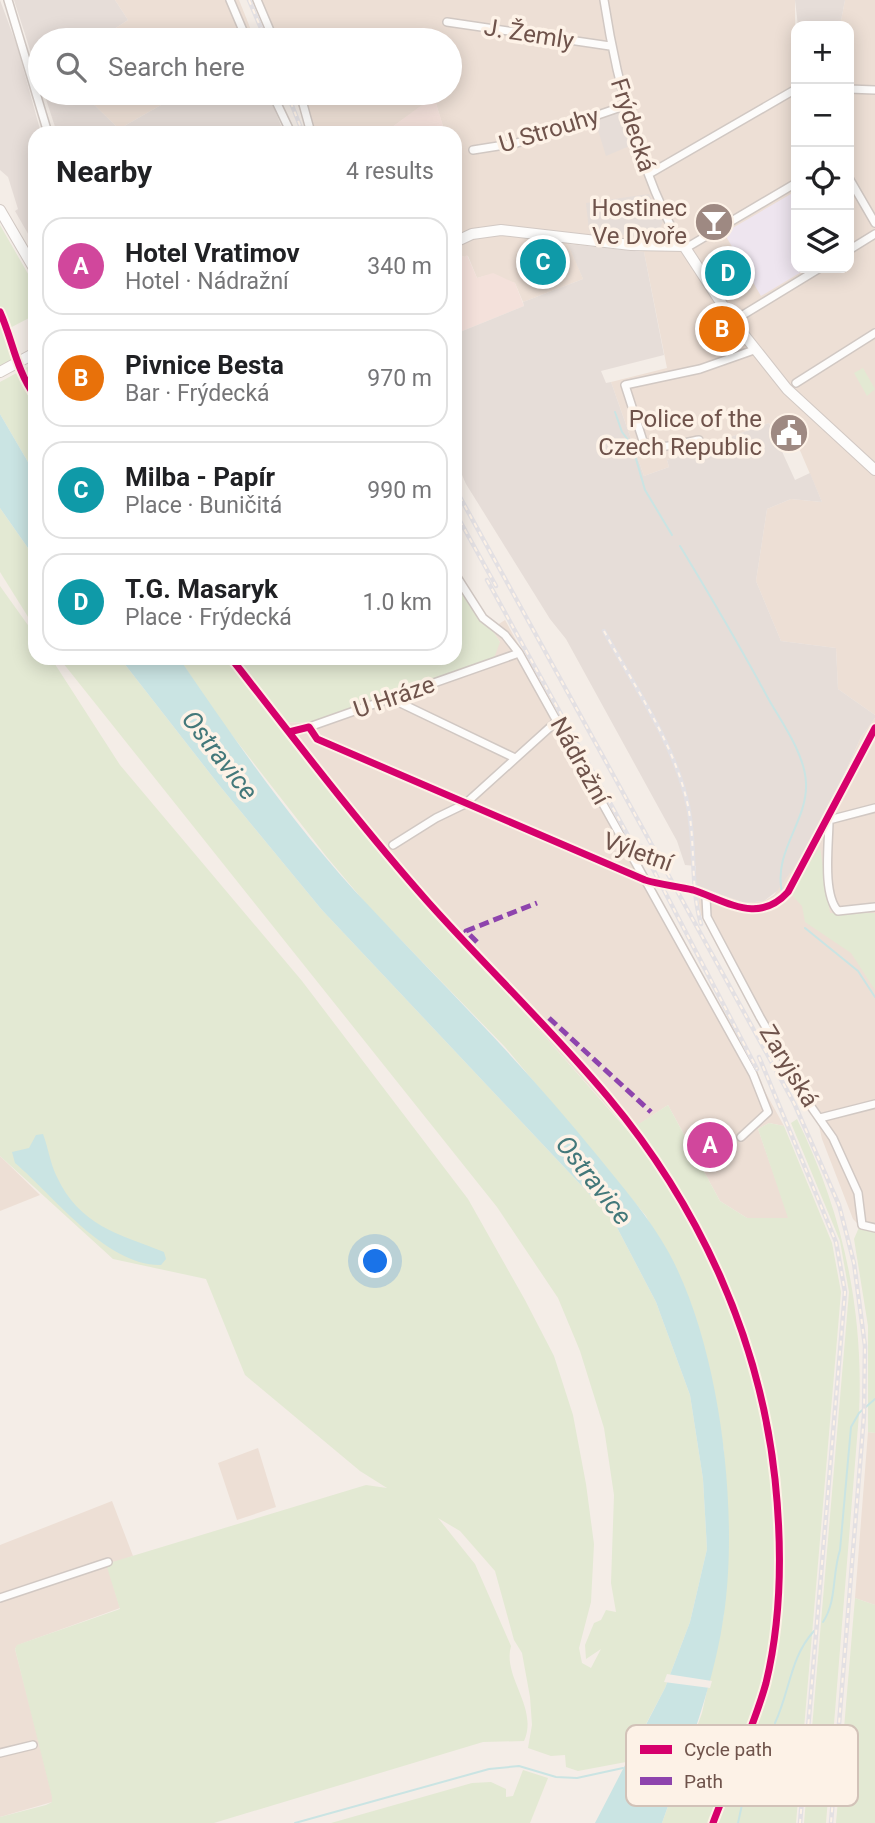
<!DOCTYPE html>
<meta charset="utf-8">
<style>
body{margin:0;font-family:Roboto,sans-serif;background:#f6f6f6;color:#202124}
.controls{position:absolute;right:21px;top:21px;display:grid;overflow:hidden;border-radius:14px;box-shadow:0 4px 18px #0003}
.controls button{width:63px;height:63px;display:grid;place-items:center;padding:0;border:0;border-bottom:2px solid #e0e0e0;background:#fff;color:#202124;font:35px sans-serif}
.you{position:absolute;left:376px;top:1262px;width:24px;height:24px;margin:-18px;border:5px solid #fff;border-radius:50%;background:#1a73e8;box-shadow:0 0 0 10px #1a73e833}
.badge{display:grid;place-items:center;width:46px;height:46px;border-radius:50%;background:#9e8982;color:#fff;font-size:23px;font-weight:700}
.pin{position:absolute;translate:-50% -50%;border:4px solid #fff;box-shadow:0 2px 7px #0006}
.list{margin:0;padding:0;list-style:none}
h2{display:flex;justify-content:space-between;align-items:center;height:91px;margin:0;padding:0 28px;font-size:30px}
h2 small{font-size:23px;font-weight:400;color:#757577}
.list li{display:grid;grid-template-columns:46px 1fr auto;gap:21px;align-items:center;box-sizing:border-box;height:98px;margin:0 14px 14px;padding:0 14px;border:2px solid #e0e0e0;border-radius:21px}
.list b{display:block;font-size:26px;white-space:nowrap}
.list p{margin:0;font-size:23px;white-space:nowrap;color:#757577}
.list em{font-size:23px;font-style:normal;color:#757577}
.icon{flex:none;width:38px;height:38px;fill:none;stroke:currentColor;stroke-width:2;stroke-linecap:round;stroke-linejoin:round}
.map{position:relative;flex:none;width:875px;height:1823px;overflow:hidden}
.search{position:absolute;background:#fff;box-shadow:0 4px 18px #0003;left:28px;top:28px;width:434px;height:77px;display:flex;align-items:center;gap:18px;box-sizing:border-box;padding:0 24px;border-radius:38px;color:#757577;font-size:26px}
.panel{position:absolute;background:#fff;box-shadow:0 4px 18px #0003;left:28px;top:126px;width:434px;height:539px;border-radius:21px}
.map>svg:first-child{display:block}
</style>
<div class="map">
<svg width="875" height="1823" viewBox="0 0 875 1823">
<rect width="100%" height="100%" fill="#f4ede7"/>
<path fill="#eddfd5" d="M115,0H239L255,40H97L128,20Z
M255,0H795L796,268H849V26H840L845,0H875V715L838,689L836,648L781,641L756,581L767,509L791,499L822,502L790,427L775,433L769,423L667,460L669,467L644,476L611,382L667,368L644,252L569,244L583,279L523,302L515,283L488,275L477,278L468,256L464,257L455,251V225L460,220L455,174V133H445L434,97L384,133H309L293,93H450V40H271Z
M82,93H182L119,129Z
M505,620L784,1126L769,1123L758,1129L789,1218H747L720,1201L668,1105L629,1131L401,875L278,722L319,723L500,642L491,629Z
M875,718V1230L863,1229L853,1219L822,1139L818,1122L808,1109L701,915L696,886L745,903L764,901L774,895L829,808L861,737Z
M0,1156L40,1195L0,1211Z
M868,1432L875,1433V1605L855,1598Z
M258,1448L276,1507L237,1520L218,1463Z
M112,1501L133,1556L107,1565L120,1608L18,1645L15,1649L52,1791V1802L0,1817V1545Z"/>
<path fill="#f4e1db" d="M434,96L445,133H384Z
M455,251L464,257L467,255L477,278L493,273L515,283L524,306L455,334Z"/>
<path fill="#e6ddd8" d="M0,0L17,46L41,133H35V246L15,211L18,209L8,177L0,170Z
M14,0H115L128,20L97,40H40V81Z
M795,0H845L840,26H798Z
M44,93H82L119,129L182,93H268L284,133H57Z
M620,110L632,145L606,156L597,127L589,120Z
M649,194L663,221L658,233L633,236L589,231L586,203Z
M568,244L644,252L664,355L601,371L606,383L611,382L644,476L669,467L667,460L769,423L795,480L810,473L822,502L791,499L767,509L756,581L781,641L836,648L838,689L875,715V718L861,737L829,808L801,857L777,891L764,901L745,903L696,886V866L685,865L677,841L566,639L550,619L466,484L455,459V334L524,306L523,302L583,279Z"/>
<path fill="#eee5ef" d="M796,191V268H808L761,296L724,233Z"/>
<path fill="#e3e9d3" d="M0,225L35,286V325L29,318L8,329L17,360L0,366Z
M35,363V474L0,414V382Z
M863,368L875,389L867,396L854,373Z
M0,508L35,558V628L0,572Z
M455,574L500,642L494,658L319,723L282,722L487,971L628,1131L668,1105L720,1201L747,1218H788L758,1129L769,1123L784,1126L832,1243L841,1292L796,1823H662L702,1713L724,1614V1451L712,1382L695,1318L646,1216L505,1047L368,906L326,856L214,712L179,658H455Z
M0,586L35,635V658H51L120,765L302,981L468,1199L525,1300L554,1356L573,1415L586,1484L594,1544L591,1602L579,1648L582,1663L591,1668L601,1649L586,1659L585,1645L594,1623L601,1620L606,1610L616,1612L611,1583L614,1495L604,1428L580,1351L558,1298L497,1207L59,658H120L219,785L322,910L612,1218L656,1302L690,1395L703,1479L707,1549L690,1622L665,1688L626,1762L578,1771L566,1767L565,1755L551,1756L528,1748L532,1725L530,1697L522,1653L514,1640L495,1571L460,1531L438,1518L475,1564L511,1646C502,1677 539,1708 524,1741L483,1742L214,1823H0V1817L46,1805L52,1802V1797L15,1649L17,1645L120,1609L106,1564L366,1485L387,1488L360,1471L245,1375L206,1279L113,1259L0,1156Z
M820,847L830,913H875V990L851,953L805,922L802,906L790,893Z
M797,1119C843,1213 864,1310 859,1414L826,1823H804L849,1292L840,1241L791,1123Z
M860,1225L875,1230V1433L868,1432V1326L854,1239Z
M855,1598L875,1605V1823H836Z
M523,1770L548,1778L530,1823H331L472,1783L491,1782L506,1789V1797L513,1796Z"/>
<path fill="#cae4e3" d="M0,414L35,474V558L0,508Z
M120,658H179C237,743 298,832 370,907C447,989 526,1067 596,1154C622,1186 649,1217 669,1253C720,1347 739,1509 724,1614C714,1686 686,1755 662,1823H595L665,1688L690,1622L707,1549L703,1479L690,1395L656,1302L612,1218L322,910L219,785Z
M43,1134C48,1147 50,1162 56,1175C79,1226 119,1234 164,1252L166,1259L161,1265C106,1266 53,1195 15,1163L12,1152L29,1148L36,1135Z"/>
<path fill="#f4ede7" d="M667,1674L712,1681L710,1688L664,1682Z"/>
<g fill="none" stroke-linecap="round" stroke-linejoin="round">
<path stroke="#cae4e3" stroke-width="2" d="M615,412L622,432L632,445L645,490L672,535
M680,546C711,597 741,648 769,700C783,724 805,755 806,783C808,821 773,851 782,892
M805,928L858,971L875,997
M823,1622C837,1601 832,1574 840,1550L851,1427L859,1413L875,1399
M775,1723C790,1691 790,1657 814,1631
M295,1823L489,1769L519,1766L556,1777L577,1778L623,1768
M738,1823L745,1791L773,1730"/>
<g stroke="#d1c8c3" stroke-width="10">
<path id="minor" d="M8,0L48,133
M230,0L247,40
M257,0L274,40
M604,0C617,85 639,168 680,244
M447,22L610,46
M849,89L875,90
M272,93L291,133
M300,93L311,133
M473,150L517,143L624,106
M649,174L796,89
M849,178L875,223
M686,248L796,183
M849,250L875,234
M733,321L820,268
M796,383L875,333
M699,440C683,442 656,453 643,441L625,385L700,369L754,350
M455,574L483,618L505,635L519,653L753,1074L768,1112L741,1137
M519,653L309,727L317,739L645,880C661,885 677,886 693,890C727,901 758,925 788,892L875,728
M392,699L515,758
M875,808L829,820C829,843 822,894 838,911L875,907
M393,845L436,818L465,804L558,720
M706,897L707,917L760,1017L812,1108L833,1138L858,1193L862,1225L875,1228
M820,1118L875,1104
M0,1598L108,1562
M0,1753L33,1745"/>
</g>
<g stroke="#d2c9c4" stroke-width="12">
<path id="secondary" d="M0,210L35,270
M455,242L472,234L501,230L631,245L684,246L733,321L787,389L875,470
M0,372L35,353"/>
</g>
<use href="#minor" stroke="#fdfcfb" stroke-width="7"/>
<use href="#secondary" stroke="#fdfcfb" stroke-width="10"/>
<g stroke="#e3e0e3" stroke-width="4.5">
<path id="rail" d="M249,0L266,40
M287,93L303,133
M455,488L794,1103L839,1205L854,1263L865,1346L864,1415L831,1823
M455,512L496,586
M487,580L641,859
M604,631C634,686 675,744 688,806C696,846 690,885 701,924
M641,846L757,1069
M759,1057L836,1242L845,1292L800,1823"/>
</g>
<use href="#rail" stroke="#fdf2e7" stroke-width="2" stroke-dasharray="5" stroke-linecap="butt"/>
<path stroke="#8e44ad" stroke-width="5" stroke-dasharray="10 5" stroke-linecap="butt" d="M477,942L466,931L537,903
M549,1018L651,1112"/>
<g stroke="#fdf2e7" stroke-width="11">
<path id="cycleway" d="M0,312C13,341 16,370 35,396
M231,658C295,740 359,824 428,902C487,968 551,1029 608,1097C699,1206 760,1338 775,1479C782,1546 782,1617 766,1683C753,1730 730,1777 713,1823
M289,732L309,727L317,739L645,880C661,885 677,886 693,890C727,901 758,925 788,892L875,728"/>
</g>
<use href="#cycleway" stroke="#d6006c" stroke-width="7"/>
</g>
<defs>
<g id="bar-disc" transform="scale(2.0125)"><circle r="9.5" fill="#9e8982" stroke="#fdf2e7"/><path d="M-6-5H6L.8 .8V4.5H3.5V6h-7V4.5H-.8V.8Z" fill="#fff"/></g>
<g id="civic-disc" transform="scale(2.0125)"><circle r="9.5" fill="#9e8982" stroke="#fdf2e7"/><path d="M-.6-6.5H3V-4.5H.6V-3L4-1V1h2V6H-6V1h2V-1L-.6-3ZM-1.2 2.5V6h2.4V2.5Z" fill="#fff"/></g>
</defs>
<g fill-rule="evenodd">
<use href="#bar-disc" x="714" y="222"/>
<use href="#civic-disc" x="789" y="433"/>
</g>
<g text-anchor="middle" dominant-baseline="central" stroke-width="7" stroke-linejoin="round" paint-order="stroke">
<g font-size="24" fill="#6f534b" stroke="#fdf2e7">
<text transform="translate(529 34) rotate(9)">J. Žemly</text>
<text transform="translate(633 125) rotate(72)">Frýdecká</text>
<text transform="translate(549 130) rotate(-17)">U Strouhy</text>
<text transform="translate(394 697) rotate(-19)">U Hráze</text>
<text transform="translate(580 761) rotate(61)">Nádražní</text>
<text transform="translate(638 852) rotate(20)">Výletní</text>
<text transform="translate(789 1066) rotate(59)">Zaryjská</text>
</g>
<g font-size="24" fill="#6f534b" stroke="#fdf2e7" text-anchor="end">
<text x="687" y="208">Hostinec<tspan x="687" dy="28">Ve Dvoře</tspan></text>
<text x="762" y="419">Police of the<tspan x="762" dy="28">Czech Republic</tspan></text>
</g>
<g font-size="26" font-style="italic" fill="#43787a" stroke="#fdf2e7">
<text transform="translate(220 755) rotate(52)">Ostravice</text>
<text transform="translate(594 1180) rotate(52)">Ostravice</text>
</g>
</g>
<rect x="626" y="1725" width="232" height="81" rx="10" fill="#fdf2e7" stroke="#d2c2b8" stroke-width="2"/>
<rect x="640" y="1745" width="32" height="9" fill="#d6006c"/>
<rect x="640" y="1777" width="32" height="8" fill="#8e44ad"/>
<g font-size="19" fill="#6f534b">
<text x="684" y="1756">Cycle path</text>
<text x="684" y="1788">Path</text>
</g>
</svg>
<div class="controls">
<button>+</button>
<button>−</button>
<button><svg class="icon" aria-label="locate" viewBox="0 0 24 24"><circle cx="12" cy="12" r="6"/><path d="M12 2v4M12 18v4M2 12h4M18 12h4"/></svg></button>
<button><svg class="icon" aria-label="layers" viewBox="0 0 24 24"><path d="M12 4l9 5-9 5-9-5zM3 14l9 5 9-5"/></svg></button>
</div>
<div class="you"></div>
<div class="pin badge" style="left:710px;top:1145px;background:#d1479c">A</div>
<div class="pin badge" style="left:722px;top:329px;background:#e8710a">B</div>
<div class="pin badge" style="left:543px;top:262px;background:#0f9aa8">C</div>
<div class="pin badge" style="left:728px;top:273px;background:#0f9aa8">D</div>
<div class="search"><svg class="icon" aria-label="search" viewBox="0 0 24 24"><circle cx="10" cy="10" r="6"/><path d="M15 15l6 6"/></svg>Search here</div>
<section class="panel">
<h2>Nearby<small>4 results</small></h2>
<ul class="list">
<li><span class="badge" style="background:#d1479c">A</span><div><b>Hotel Vratimov</b><p>Hotel · Nádražní</p></div><em>340 m</em></li>
<li><span class="badge" style="background:#e8710a">B</span><div><b>Pivnice Besta</b><p>Bar · Frýdecká</p></div><em>970 m</em></li>
<li><span class="badge" style="background:#0f9aa8">C</span><div><b>Milba - Papír</b><p>Place · Buničitá</p></div><em>990 m</em></li>
<li><span class="badge" style="background:#0f9aa8">D</span><div><b>T.G. Masaryk</b><p>Place · Frýdecká</p></div><em>1.0 km</em></li>
</ul>
</section>
</div>
